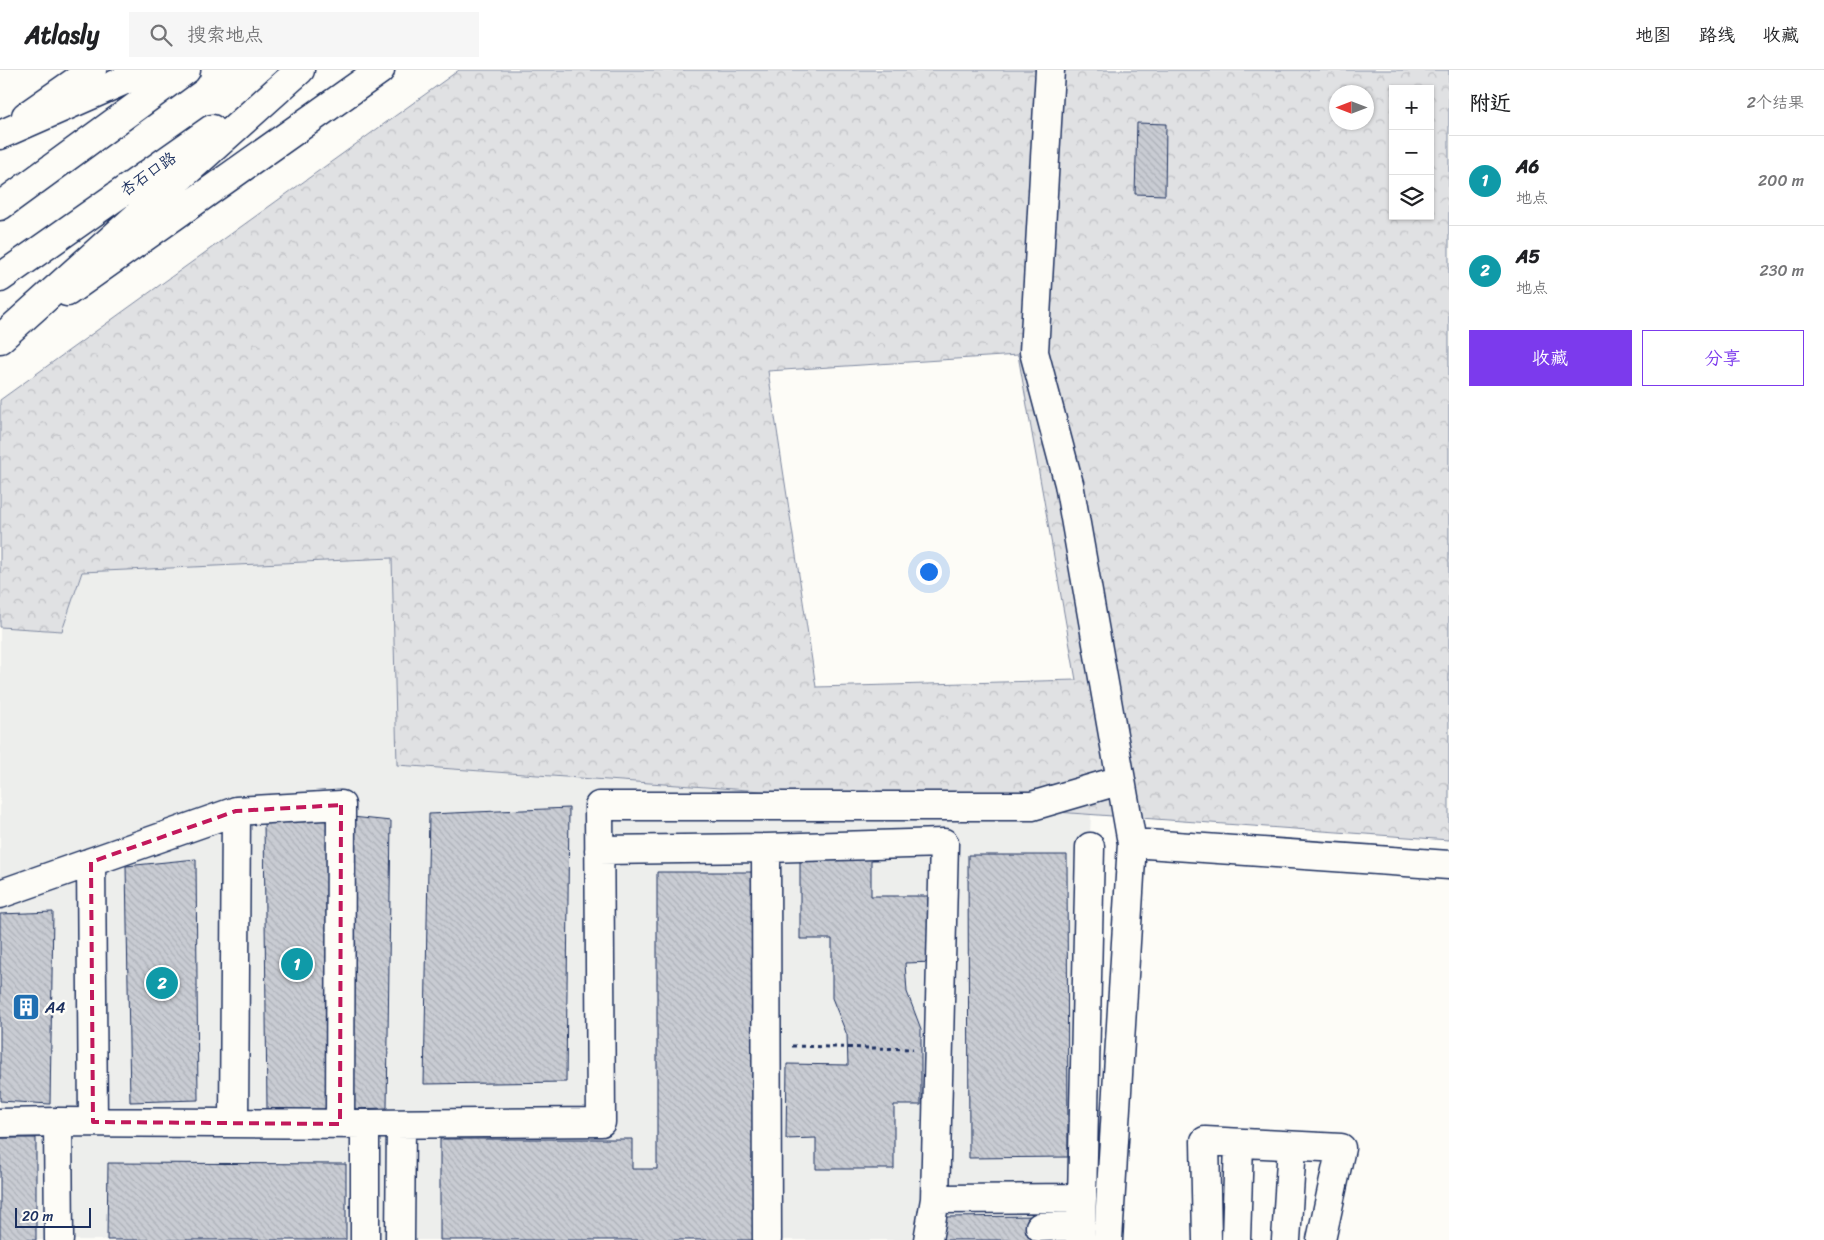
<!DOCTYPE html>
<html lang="zh">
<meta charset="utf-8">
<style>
body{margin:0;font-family:Sriracha,"LXGW WenKai TC",sans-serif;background:#f6f6f6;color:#202124}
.controls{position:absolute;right:15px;top:15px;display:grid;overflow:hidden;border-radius:0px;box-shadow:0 1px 4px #0004}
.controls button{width:45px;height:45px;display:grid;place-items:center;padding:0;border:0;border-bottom:1px solid #e0e0e0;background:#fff;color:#202124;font:25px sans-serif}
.compass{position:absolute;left:1329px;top:15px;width:45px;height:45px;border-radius:50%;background:#fff;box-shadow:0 1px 4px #0004;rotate:270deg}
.scale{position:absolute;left:15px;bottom:12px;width:76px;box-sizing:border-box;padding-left:5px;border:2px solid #1b2f5e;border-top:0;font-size:14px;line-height:18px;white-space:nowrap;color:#1b2f5e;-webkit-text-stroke:4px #fdfcf7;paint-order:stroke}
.you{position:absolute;left:928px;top:501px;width:18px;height:18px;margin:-12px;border:4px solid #fff;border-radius:50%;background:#1a73e8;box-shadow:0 0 0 8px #1a73e833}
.badge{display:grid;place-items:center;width:32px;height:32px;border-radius:50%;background:#7c3aed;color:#fff;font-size:16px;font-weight:700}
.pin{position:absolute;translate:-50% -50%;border:2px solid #fff;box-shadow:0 1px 5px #0006}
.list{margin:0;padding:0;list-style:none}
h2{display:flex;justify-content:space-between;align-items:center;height:65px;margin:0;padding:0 20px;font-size:21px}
h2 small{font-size:16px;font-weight:400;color:#757577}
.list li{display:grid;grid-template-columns:32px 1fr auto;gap:15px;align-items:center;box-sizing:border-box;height:90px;padding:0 20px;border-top:1px solid #e0e0e0}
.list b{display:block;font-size:19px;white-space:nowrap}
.list p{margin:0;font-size:16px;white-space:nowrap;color:#757577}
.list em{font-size:16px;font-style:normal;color:#757577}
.actions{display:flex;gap:10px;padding:15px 20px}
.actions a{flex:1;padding:11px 0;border:1px solid #7c3aed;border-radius:0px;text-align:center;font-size:18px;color:#7c3aed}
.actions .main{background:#7c3aed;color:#fff}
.icon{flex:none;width:28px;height:28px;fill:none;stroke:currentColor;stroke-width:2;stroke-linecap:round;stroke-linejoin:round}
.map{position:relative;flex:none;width:1449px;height:1170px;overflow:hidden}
header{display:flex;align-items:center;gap:30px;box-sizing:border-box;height:70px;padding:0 25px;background:#fff;border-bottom:1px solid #e0e0e0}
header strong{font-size:24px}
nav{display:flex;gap:28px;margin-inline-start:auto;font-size:18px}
.search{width:350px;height:45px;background:#f6f6f6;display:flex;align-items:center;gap:12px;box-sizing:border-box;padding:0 18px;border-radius:0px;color:#757577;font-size:19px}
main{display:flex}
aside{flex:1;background:#fff}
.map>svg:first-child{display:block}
</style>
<header>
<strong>Atlasly</strong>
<div class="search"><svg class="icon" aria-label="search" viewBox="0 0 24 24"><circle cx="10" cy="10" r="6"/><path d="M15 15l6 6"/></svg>搜索地点</div>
<nav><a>地图</a><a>路线</a><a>收藏</a></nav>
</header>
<main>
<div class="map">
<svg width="1449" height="1170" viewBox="0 0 1449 1170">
<defs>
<pattern id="forest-crowns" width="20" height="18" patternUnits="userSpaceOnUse" patternTransform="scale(1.25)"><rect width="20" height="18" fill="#e0e1e3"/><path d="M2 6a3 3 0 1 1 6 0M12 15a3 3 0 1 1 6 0" fill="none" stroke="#c0c1c5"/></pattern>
<pattern id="building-back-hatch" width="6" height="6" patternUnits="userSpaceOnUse" patternTransform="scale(1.25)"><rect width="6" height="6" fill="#c9ccd3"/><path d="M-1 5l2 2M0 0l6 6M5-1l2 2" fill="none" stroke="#acb0b8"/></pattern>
</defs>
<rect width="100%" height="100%" fill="#fdfcf7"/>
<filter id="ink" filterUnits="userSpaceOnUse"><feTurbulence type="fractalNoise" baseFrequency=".02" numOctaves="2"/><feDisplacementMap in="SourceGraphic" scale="10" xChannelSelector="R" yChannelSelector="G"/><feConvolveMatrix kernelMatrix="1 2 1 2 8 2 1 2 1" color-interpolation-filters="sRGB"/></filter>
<g filter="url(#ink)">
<path fill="#edeeec" d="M392,488L398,695L1091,745L1070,1170H0V557L62,561L82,502Z"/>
<path fill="url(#forest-crowns)" stroke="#7e88a0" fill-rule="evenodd" d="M459,0H1449V770L397,695L392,488L82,502L62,561L0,557V330ZM1393,19H1430V146H1393ZM1336,22H1366V52H1336ZM1018,285L1076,610L816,617L768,301Z"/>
<path fill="url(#building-back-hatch)" stroke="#1b2f5e" d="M1137,53L1166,54L1165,125L1135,124Z
M569,738L566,1012L424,1014L429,744Z
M352,747L391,751L387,1038L350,1039Z
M330,748L328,1039L267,1040L264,750Z
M800,783H871V826H935V892L905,893L907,922L921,959V1035H894V1099H816V1068L786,1069L787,994L848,995L847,965L832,928V869H800Z
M968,785H1067L1068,1087L969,1088Z
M196,789L198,1030L130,1032L126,796Z
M657,802H760V1170H440V1069H632V1099H657Z
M53,842L50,1034L0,1031V844Z
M0,1068H36V1170H0Z
M108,1093L346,1094V1170H107Z
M1040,1146V1170H942V1147Z"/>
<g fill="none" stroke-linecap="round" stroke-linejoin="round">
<g stroke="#1b2f5e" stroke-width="31">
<path id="minor" d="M1050,0L1034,282L1069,414L1132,773L1108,1170
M26,46L92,0
M67,222L380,0
M236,741L341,735L340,1054
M1132,773L1449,795
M766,778L944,773L935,1129L928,1170
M599,780L766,778L767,1170
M91,792L93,1052
M0,824L236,741L234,1053
M0,1053L58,1052
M935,1129L1082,1128L1090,777
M1040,1157L1081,1156
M59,1170L58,1052L365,1054L601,1052L599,736H1032L1121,710
M365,1170V1054
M400,1170L401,1054
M1080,1170L1082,1128
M1207,1170L1205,1071L1341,1078L1321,1170
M1236,1170L1239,1073
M1286,1170L1292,1076"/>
</g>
<g stroke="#1b2f5e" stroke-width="31">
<path id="major" d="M0,65L148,0
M0,136L186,0
M0,208L212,59
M0,269L300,0"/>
</g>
<path stroke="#1b2f5e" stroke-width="3" stroke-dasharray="4 4" stroke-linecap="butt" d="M792,976L913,979"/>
<use href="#minor" stroke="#fdfcf7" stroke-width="28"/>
<use href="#major" stroke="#fdfcf7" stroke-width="28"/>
</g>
</g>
<path fill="none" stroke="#c2185b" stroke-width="4" stroke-dasharray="10 6" stroke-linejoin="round" d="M341,735L340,1054L93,1052L91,792L236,741Z"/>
<defs>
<g id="building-square" transform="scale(1.4375)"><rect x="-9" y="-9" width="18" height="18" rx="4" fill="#1f6fb2" stroke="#fdfcf7"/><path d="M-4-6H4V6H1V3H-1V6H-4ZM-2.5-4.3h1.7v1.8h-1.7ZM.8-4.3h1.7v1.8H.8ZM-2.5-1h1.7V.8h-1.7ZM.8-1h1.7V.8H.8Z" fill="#fff"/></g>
</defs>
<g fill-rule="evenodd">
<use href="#building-square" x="26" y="937"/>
</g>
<g text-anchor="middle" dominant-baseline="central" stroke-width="5" stroke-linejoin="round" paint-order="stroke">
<g font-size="16" fill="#1b2f5e" stroke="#fdfcf7">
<text transform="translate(148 104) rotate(-35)">杏石口路</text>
</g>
<g font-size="16" fill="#1b2f5e" stroke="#fdfcf7" text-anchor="start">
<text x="45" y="937">A4</text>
</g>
</g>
</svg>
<div class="controls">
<button>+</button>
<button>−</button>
<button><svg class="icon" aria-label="layers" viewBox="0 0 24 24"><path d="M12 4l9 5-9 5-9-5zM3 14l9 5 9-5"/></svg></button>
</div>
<svg class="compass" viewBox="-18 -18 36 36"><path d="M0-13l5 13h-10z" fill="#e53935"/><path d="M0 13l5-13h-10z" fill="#757577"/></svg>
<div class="scale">20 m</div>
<div class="you"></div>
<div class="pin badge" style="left:297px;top:894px;background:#0f9aa8">1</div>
<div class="pin badge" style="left:162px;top:913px;background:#0f9aa8">2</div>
</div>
<aside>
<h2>附近<small>2个结果</small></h2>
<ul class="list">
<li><span class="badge" style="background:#0f9aa8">1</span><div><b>A6</b><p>地点</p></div><em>200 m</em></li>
<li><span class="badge" style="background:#0f9aa8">2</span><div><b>A5</b><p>地点</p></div><em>230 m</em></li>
</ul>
<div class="actions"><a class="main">收藏</a><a>分享</a></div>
</aside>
</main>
